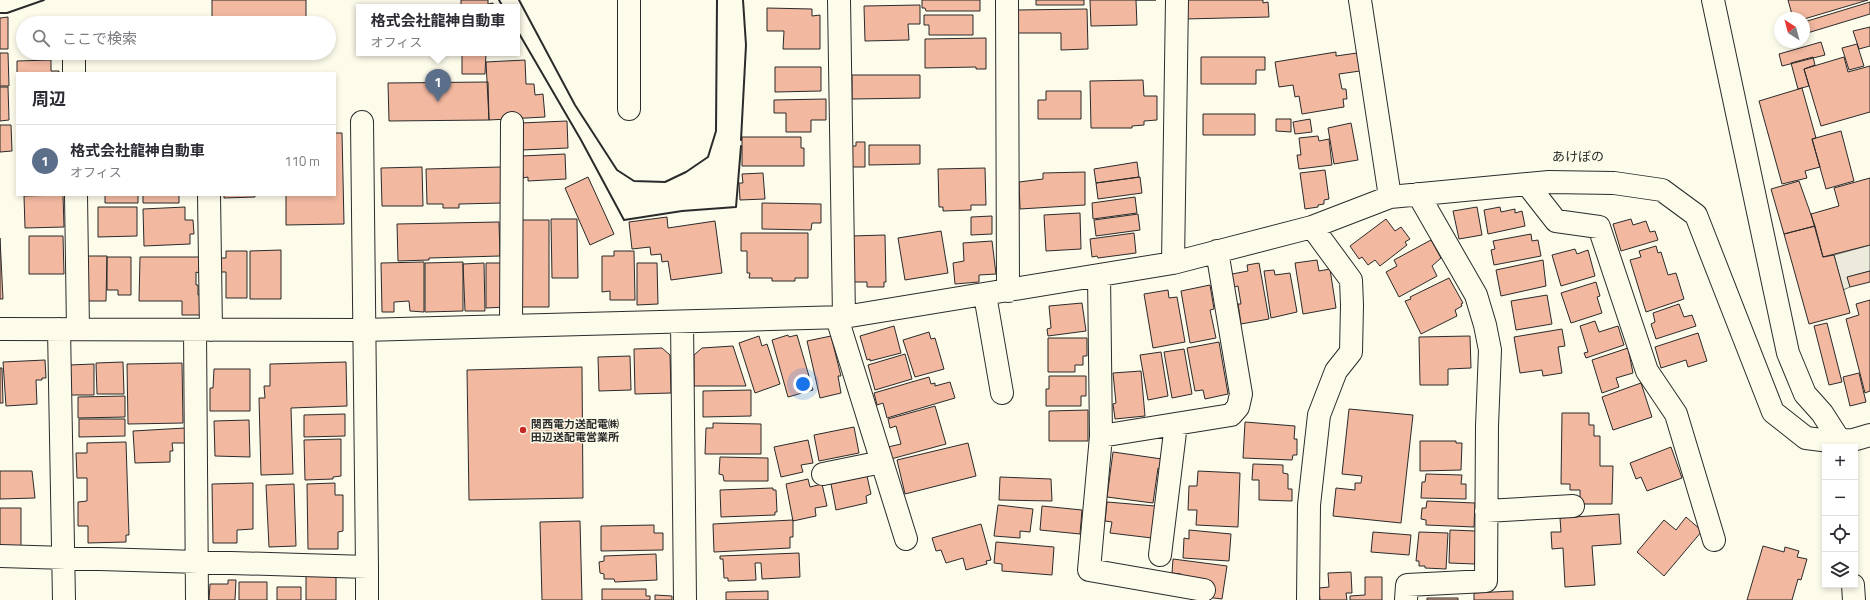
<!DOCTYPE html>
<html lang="ja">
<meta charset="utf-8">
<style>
body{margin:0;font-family:"Titillium Web","Noto Sans JP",sans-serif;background:#f7f7f7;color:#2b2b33}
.controls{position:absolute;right:12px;bottom:12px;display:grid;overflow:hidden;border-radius:0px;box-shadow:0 2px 6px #0003}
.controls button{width:36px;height:36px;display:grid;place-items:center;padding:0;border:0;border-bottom:1px solid #e1e1e2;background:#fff;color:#2b2b33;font:20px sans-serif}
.compass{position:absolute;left:1774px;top:12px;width:36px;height:36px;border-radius:50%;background:#fff;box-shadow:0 2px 6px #0003;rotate:324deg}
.you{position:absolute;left:803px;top:384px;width:14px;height:14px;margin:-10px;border:3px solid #fff;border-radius:50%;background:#1a73e8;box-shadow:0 0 0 6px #1a73e833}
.badge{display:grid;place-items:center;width:26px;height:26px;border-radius:50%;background:#0f766e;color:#fff;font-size:13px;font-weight:700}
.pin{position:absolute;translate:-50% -33px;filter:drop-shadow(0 1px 2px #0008)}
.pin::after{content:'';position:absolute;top:21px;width:14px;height:12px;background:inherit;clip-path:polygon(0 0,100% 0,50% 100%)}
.popup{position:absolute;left:356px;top:4px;width:164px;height:52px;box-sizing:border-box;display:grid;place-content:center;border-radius:0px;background:#fff;filter:drop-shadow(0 1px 3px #0005);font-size:13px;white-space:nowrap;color:#7c7c81}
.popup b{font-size:15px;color:#2b2b33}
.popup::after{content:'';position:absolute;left:50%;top:100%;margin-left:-8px;border:8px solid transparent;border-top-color:#fff}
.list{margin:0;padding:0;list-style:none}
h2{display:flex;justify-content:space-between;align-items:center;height:52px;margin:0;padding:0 16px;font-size:17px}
h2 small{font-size:13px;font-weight:400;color:#7c7c81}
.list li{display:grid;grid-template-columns:26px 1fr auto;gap:12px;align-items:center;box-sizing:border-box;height:72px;padding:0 16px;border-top:1px solid #e1e1e2}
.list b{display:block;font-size:15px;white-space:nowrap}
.list p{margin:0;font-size:13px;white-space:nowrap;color:#7c7c81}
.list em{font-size:13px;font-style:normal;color:#7c7c81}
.icon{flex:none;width:22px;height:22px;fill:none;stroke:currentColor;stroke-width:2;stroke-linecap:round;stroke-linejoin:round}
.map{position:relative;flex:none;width:1870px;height:600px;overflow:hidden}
.search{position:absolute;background:#fff;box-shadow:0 2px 6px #0003;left:16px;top:16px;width:320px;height:44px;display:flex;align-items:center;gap:10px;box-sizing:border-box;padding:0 14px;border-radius:22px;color:#7c7c81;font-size:15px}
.panel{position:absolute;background:#fff;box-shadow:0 2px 6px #0003;left:16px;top:72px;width:320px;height:124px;border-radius:0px}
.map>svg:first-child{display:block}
</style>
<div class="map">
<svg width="1870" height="600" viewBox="0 0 1870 600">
<rect width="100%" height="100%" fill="#fdfbea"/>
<path fill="#ecebdb" stroke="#74746e" d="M1870,245V271L1848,277L1850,287L1843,290L1834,255Z"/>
<path fill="#f2b8a0" stroke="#2b2b2b" d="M212,0H306V23H212Z
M461,0H488V4L493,3V7H461Z
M922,0H980V11H926L925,8H922Z
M1036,0H1084V5H1036Z
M1090,0H1156H1136L1137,25L1091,26Z
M1183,0H1263V3L1268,2L1269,17L1184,19Z
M1788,0H1868L1804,19L1793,18Z
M1870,2V14L1804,34V22Z
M920,5V24H908L909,40L865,41L864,6Z
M767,8L812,9V16L820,15V49H783L784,31H767Z
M1087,9L1088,49L1061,50V33H1017V10Z
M924,15H973V35H929V25H924Z
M8,17V49H0V18Z
M1870,27V46L1859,49L1853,31Z
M986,38V69H976V67L925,68V39Z
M1821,42L1825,55L1782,66L1779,54Z
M1857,44L1864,66L1849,70L1842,48Z
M1336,52V56L1357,53L1360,71L1339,74L1342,89H1346L1347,99H1343L1344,107L1302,114L1299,96L1295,97L1293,85L1279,87L1275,62Z
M0,53H8L9,86H0Z
M462,53H486L485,74H462Z
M1201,57H1265V70H1256V84H1201Z
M1813,57L1815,65L1804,69L1809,86L1798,89L1791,63Z
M1844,57L1848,72L1870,66V112L1821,126L1804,69Z
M51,60V71H59V73H17V61Z
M525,60L526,84H534L535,95L543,94L545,117L489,120L486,62Z
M775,67H821V91L775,92Z
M852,75H920V98L852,99Z
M1143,80L1144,96H1157V120L1144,121V125L1132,126V128H1091L1090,81Z
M488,82L489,120L389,121L388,83Z
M0,87H8L9,120L0,121Z
M1802,88L1816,138L1812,139L1820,167L1805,171L1807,178L1782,184L1759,101Z
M1046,91H1081V119H1038V100H1046Z
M826,99V120H811V132H786V113H774V100Z
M1203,114H1255V135H1203Z
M1276,119H1291V132L1276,131Z
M1310,119L1312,132L1295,134L1293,122Z
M567,121L568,148L522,150L521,123Z
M1351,123L1358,160L1334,164L1328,128Z
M0,125H11L12,151L0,152Z
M1841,131L1854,181L1826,189L1812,139Z
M335,133H342L344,224L286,225V195H335Z
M1318,136L1319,141L1329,139L1332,165L1299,169L1297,155H1301L1299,138Z
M742,137H801V148H804V166H742Z
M856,142H865V167H850V146H856Z
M869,145H920V164L869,165Z
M565,154L566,179L528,181V177L523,178L522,156Z
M1137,162L1139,177L1096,183L1094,169Z
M422,167L423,206H382L381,168Z
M501,167L502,203L459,204V208H443V204H427L426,169Z
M985,168L986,205H971V210L943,211V207H939L938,169Z
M1325,170L1329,199L1324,200V204L1318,205V207L1305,209L1300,173Z
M1085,172V205L1020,209L1019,182L1043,179V173Z
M763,173L765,199L740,200L739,183H743L742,174Z
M588,177L614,234L590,245L565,188Z
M1140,177L1142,193L1098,199L1096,183Z
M1870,178V245L1823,257L1811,214L1839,206L1834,188Z
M1799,181L1815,226L1784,234L1771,189Z
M63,195L64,227L25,228L24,196Z
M105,195H138V203H105Z
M143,195H179V203H143Z
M224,195H261H255V197L224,198Z
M1135,197L1137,213L1093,219L1092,203Z
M762,203L821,204V223H812L811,230L762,229Z
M98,207H137V236L98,237Z
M185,207V220H193L194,234H190V244L144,246L143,209Z
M1477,207L1482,235L1459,239L1453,211Z
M1500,207L1501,212L1515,209V213L1522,211L1525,226L1488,234L1484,210Z
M1080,213L1081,249L1046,251L1044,215Z
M1138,214L1140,230L1096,236L1094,220Z
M992,216V234L971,235V217Z
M667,217L668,228L715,221L722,273L671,280L668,261L662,262L661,254L651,255L650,247L632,249L629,222Z
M551,219H577L578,278H552Z
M1386,219L1395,231L1401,227L1410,239L1405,242L1407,245L1380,266L1375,260L1368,265L1362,257L1359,259L1350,246Z
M1631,219L1633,225L1646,221L1650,232L1655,231L1658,240L1621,251L1613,224Z
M522,220H549V307H522Z
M499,222L500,256L429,258V260L398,261L397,224Z
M1815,226L1823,257L1834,255L1850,313L1809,324L1784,234Z
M941,231L948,273L905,280L898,238Z
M741,233H808V278H795V281H772V278H749L750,273H747V251H741Z
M1134,233L1136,253L1098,258L1097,256L1092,257L1090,239Z
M1531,234L1532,241L1538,240L1541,256L1494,265L1491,250L1495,249L1493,241Z
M885,235L886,282H884V287H867V282H852L851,236Z
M29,236H63L64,274H29Z
M0,238L3,299H0Z
M1431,240L1441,258L1432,266L1437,276L1399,297L1386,272L1397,266L1394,260Z
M992,241L996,274L979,275V282L955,284L953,263L964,261L963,243Z
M1656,246L1658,253L1661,252L1668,275L1676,273L1684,299L1646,312L1630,260L1641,257L1639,251Z
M1575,249L1577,254L1588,250L1595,276L1561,286L1552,255Z
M281,250V299H250V251Z
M226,251H247V298H226V272H218V258H226Z
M614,251H634L635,300H610V291L602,292V256H614Z
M85,256H107L106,301H84Z
M107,257H131V295H118V290H107Z
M140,257H200L199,273L196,272V285H198V295H201V315H182V301H139Z
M1317,260L1319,271L1330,269L1336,308L1303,314L1295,263Z
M1543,260L1546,286L1501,296L1496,270Z
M424,262V312L410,311L409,301L394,302V312H382L381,263Z
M463,262V311L425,312V263Z
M484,263L485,311H465L463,264Z
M486,263H505L506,307L486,308Z
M637,263H657L658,304L637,305Z
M1259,263L1269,319L1241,324L1238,304H1241L1238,286L1234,287L1232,274L1248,271L1247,265Z
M1274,270L1275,275L1290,273L1297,312L1271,318L1264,271Z
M1870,271V282L1850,287L1847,277Z
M1449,278L1463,303L1461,304L1462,306L1455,310L1457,316L1421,334L1405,301L1411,299L1410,297Z
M1596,282L1600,296L1597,297L1602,313L1571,323L1561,293Z
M1210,285L1214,309L1210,310L1216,338L1190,343L1181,291Z
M1168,290L1169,298L1177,297L1185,342L1153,348L1144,294Z
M1547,295L1552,324L1516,330L1511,301Z
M1870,300V391L1865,393L1846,319L1859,315L1856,304Z
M1082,303L1086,331L1048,336L1047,329L1051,328L1049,306Z
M1679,304L1684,317L1692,315L1696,326L1656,339L1651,324L1655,322L1653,313Z
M1595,321L1599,332L1618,326L1624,345L1586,358L1584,353L1588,352L1580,326Z
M1827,323L1842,382L1829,385L1814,326Z
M894,326L901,353L870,361V359L867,360L860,336Z
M1562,329L1565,346L1558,347L1562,373L1543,376L1542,370L1520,373L1514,337Z
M929,332L931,339L935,338L944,369L915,377L903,340Z
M1698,333L1707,361L1688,367L1686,360L1661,368L1655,347Z
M788,335L789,337L797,335L813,390L788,397L772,340Z
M759,336L762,346L767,344L780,384L755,393L739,343Z
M831,336L841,376H838L841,393L820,398L807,341Z
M1470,336L1471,368L1448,369V385H1420L1419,337Z
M1048,338H1087V356H1083V365H1075V372H1048Z
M1219,342L1228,394L1205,399L1203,390L1195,391L1187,348Z
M733,346L746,386H694V355L702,348Z
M662,348L670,355L671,393L635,394L634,349Z
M1628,348L1633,373L1616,378L1619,387L1602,393L1592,360Z
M1184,349L1192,394L1172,398L1164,352Z
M1161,352L1168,396L1148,400L1140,355Z
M905,354L912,379L875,390L868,365Z
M630,356L631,390L599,391L598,357Z
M45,360L46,378H42V380H36L37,404L6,406L3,362Z
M123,362L124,394H97L96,363Z
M346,362L347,406L291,408L293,474L261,475L259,398H265L264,386H270V364Z
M182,363L183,423L128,424L127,364Z
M94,364V395H69V365Z
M582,367L583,498L469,500L467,370Z
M0,368H2L3,403H0Z
M214,369H250V411H210V388H213Z
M1141,371L1145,416L1115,419L1113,404L1116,403L1113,373Z
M1859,373L1866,402L1850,406L1843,377Z
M1049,376H1086V396H1081V406H1046V389H1049Z
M929,377L931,384L935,383V386L950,382L955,398L887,418L883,403L877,405L874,393Z
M1641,383L1652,417L1613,430L1602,397Z
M751,390V416L703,417V391Z
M125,396V417L78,418V397Z
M935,406L946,444L891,459L888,447L901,444L896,426L890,428L888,419Z
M1349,409L1413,415L1401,523L1333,516L1336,488L1355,490V483H1361L1362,476L1342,474Z
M1088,410V441H1049V411Z
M1562,413H1589V425H1594V436H1600V466H1613L1612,504H1580V490H1570V484H1561Z
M345,414V436L304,437V415Z
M79,419H125V436L79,437Z
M249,420L250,457L215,456L214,421Z
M1245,422L1295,426L1294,439H1297V455H1293L1292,460L1243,458Z
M713,423L761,424V454H705L706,428H713Z
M854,427L859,453L819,461L814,435Z
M185,428V443H172L173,451H170V462L135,463L133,431Z
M341,439V476L333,477V479L305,480L304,440Z
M808,440L813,463L801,465L803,472L781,477L774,447Z
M1420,441H1456V443H1462L1461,470L1420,471Z
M126,442L129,535H126V542L88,543V526H78V502L87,501V478H77L76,453H87V443Z
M968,443L976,476L905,494L897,460Z
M1671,447L1682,478L1647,491L1641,477L1636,479L1630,463Z
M1113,452L1162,459L1160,469L1158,468L1153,503L1107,497Z
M720,457L768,458V481H724L723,475L719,474Z
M1253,464L1283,465V473L1288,474V489H1292V501L1259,500V480H1252Z
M0,471H32L35,498L0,499Z
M1198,471L1240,473L1238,527L1196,525L1197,510H1188L1189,486H1197Z
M1426,474L1462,475L1461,484H1466V499L1421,498L1422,482H1425Z
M867,476L871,494L866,496L867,503L836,510L831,484Z
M1000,477L1051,479L1052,501L999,500Z
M808,479L810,487L822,484L827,506L815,508L816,516L793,521L786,484Z
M253,483V529L237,530V543H213L212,484Z
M335,483V495H343V531L338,532V549H308L307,484Z
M294,484L296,546L269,547L266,485Z
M773,488V490H776L777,512H775V515L721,517L720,490Z
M1427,501L1475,503L1474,527L1426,525V520L1421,519L1422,508H1426Z
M1107,502L1155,506L1152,538L1110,533L1112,522L1105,521Z
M998,505L1033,509L1030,532L1020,531V538L994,536Z
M1042,506L1082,510L1080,534L1040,530Z
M0,508H21V548L0,549Z
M1619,514L1621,544L1592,546L1595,585L1565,587L1563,548L1552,549L1551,532H1561L1560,518Z
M1686,517L1702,531L1664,576L1637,552L1664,520L1676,530Z
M793,520V537H790V548L714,552L713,524Z
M580,521L582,600H542L540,522Z
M981,524L991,560L986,561L987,564L966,570L963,558L946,563L941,550L936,551L932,538Z
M654,525V533H663V550L601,551V526Z
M1189,530L1231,534L1229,561L1183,558L1184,538L1189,539Z
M1450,530L1476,531L1475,564L1449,563Z
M1373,532L1411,535L1409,555L1371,552Z
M1419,532L1448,533L1446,569L1425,568V566H1419V561H1416Z
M996,542L1054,547L1052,575L1002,571V564L994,563Z
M1763,546L1784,552L1785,547L1799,551L1797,557L1807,559L1801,580L1798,579L1792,600H1747Z
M799,553L800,577L762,579L761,563H755L756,580L728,581V578H724L723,559H720V556Z
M656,554L657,580L615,582L614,579H604V574L600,573L599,562L604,561V556Z
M1173,559L1227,566L1222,599L1206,597L1181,574L1172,573Z
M1351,572L1352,593H1346L1347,600H1320L1319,588L1329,587L1328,573Z
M306,573H336V600H306Z
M1365,577H1382V600H1350V596L1365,595Z
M228,580H236L235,600H209L210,584H228Z
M239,582H267V600H239Z
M277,587H301V600H277Z
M602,589H646V596H650V600H602Z
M768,591V600H726V592Z
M1513,591V600H1474V593Z
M655,595L672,596V600H655Z
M1427,598H1458V600H1427Z"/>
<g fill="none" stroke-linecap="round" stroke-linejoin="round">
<g stroke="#2b2b2b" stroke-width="24">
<path id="street" d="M629,0V109
M839,0L844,317
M1007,0L1008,291
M1360,0L1390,197
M1713,0L1788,353L1805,394L1822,413L1840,441
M74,61V73
M1527,184L1556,221L1599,227L1647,371L1676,414L1714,540
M76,195L78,329
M209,195L211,330
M1173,263L1177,0
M1099,276L1101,436L1089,570L1204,590
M985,295L1002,393
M837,318L906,539
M682,322L685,600
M511,326L512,123
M0,329L363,330L844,317L1173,263L1312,227L1390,197L1549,182L1614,183L1662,190L1696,215L1773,412L1806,438L1830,441L1853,440L1870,435
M59,329L64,600
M195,330L197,600
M1101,436L1231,415L1238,407L1241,394L1217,251
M823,474L882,462
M1486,511L1573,506
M1160,555L1176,424
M0,556L367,567L362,122
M367,567V600
M1853,585L1854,600
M1308,600L1309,505L1319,415L1336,371L1351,352L1352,305L1351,280L1312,227
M1406,600L1407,585L1486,581L1487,426L1490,350L1485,325L1476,295L1418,194"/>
</g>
<use href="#street" stroke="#fdfbea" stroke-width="22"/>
<path stroke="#2b2b2b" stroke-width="2" d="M499,0L503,7
M519,0L575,105L617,170L634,181L665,182L686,172L708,157L716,131L717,0
M0,13H7L44,0
M517,30L581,140L624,220L682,211L736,207L741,146
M741,140L746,45L743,0"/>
</g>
<circle fill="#c62828" stroke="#fdfbea" stroke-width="1.5" cx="523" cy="430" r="4"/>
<g text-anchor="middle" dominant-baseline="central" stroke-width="3" stroke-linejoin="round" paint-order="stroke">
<g font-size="11" font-weight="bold" fill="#2b2b2b" stroke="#fdfbea" text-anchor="start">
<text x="531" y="424">関西電力送配電㈱<tspan x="531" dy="13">田辺送配電営業所</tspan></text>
</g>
<g font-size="13" fill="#2b2b2b" stroke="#fdfbea">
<text x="1578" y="156">あけぼの</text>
</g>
</g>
</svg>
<div class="controls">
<button>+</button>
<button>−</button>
<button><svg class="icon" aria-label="locate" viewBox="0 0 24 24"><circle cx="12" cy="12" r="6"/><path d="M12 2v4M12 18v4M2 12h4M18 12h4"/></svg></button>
<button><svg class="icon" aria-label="layers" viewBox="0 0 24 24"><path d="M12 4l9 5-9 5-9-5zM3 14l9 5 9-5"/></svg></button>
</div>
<svg class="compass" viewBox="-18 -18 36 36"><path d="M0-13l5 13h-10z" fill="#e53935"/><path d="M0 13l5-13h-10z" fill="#7c7c81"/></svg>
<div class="you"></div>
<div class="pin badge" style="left:438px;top:102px;background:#5c6f8a">1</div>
<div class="popup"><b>格式会社龍神自動車</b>オフィス</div>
<div class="search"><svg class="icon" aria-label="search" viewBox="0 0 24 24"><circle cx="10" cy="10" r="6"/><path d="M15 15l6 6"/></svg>ここで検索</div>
<section class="panel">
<h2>周辺<small></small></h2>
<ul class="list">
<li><span class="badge" style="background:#5c6f8a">1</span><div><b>格式会社龍神自動車</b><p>オフィス</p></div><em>110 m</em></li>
</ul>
</section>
</div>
